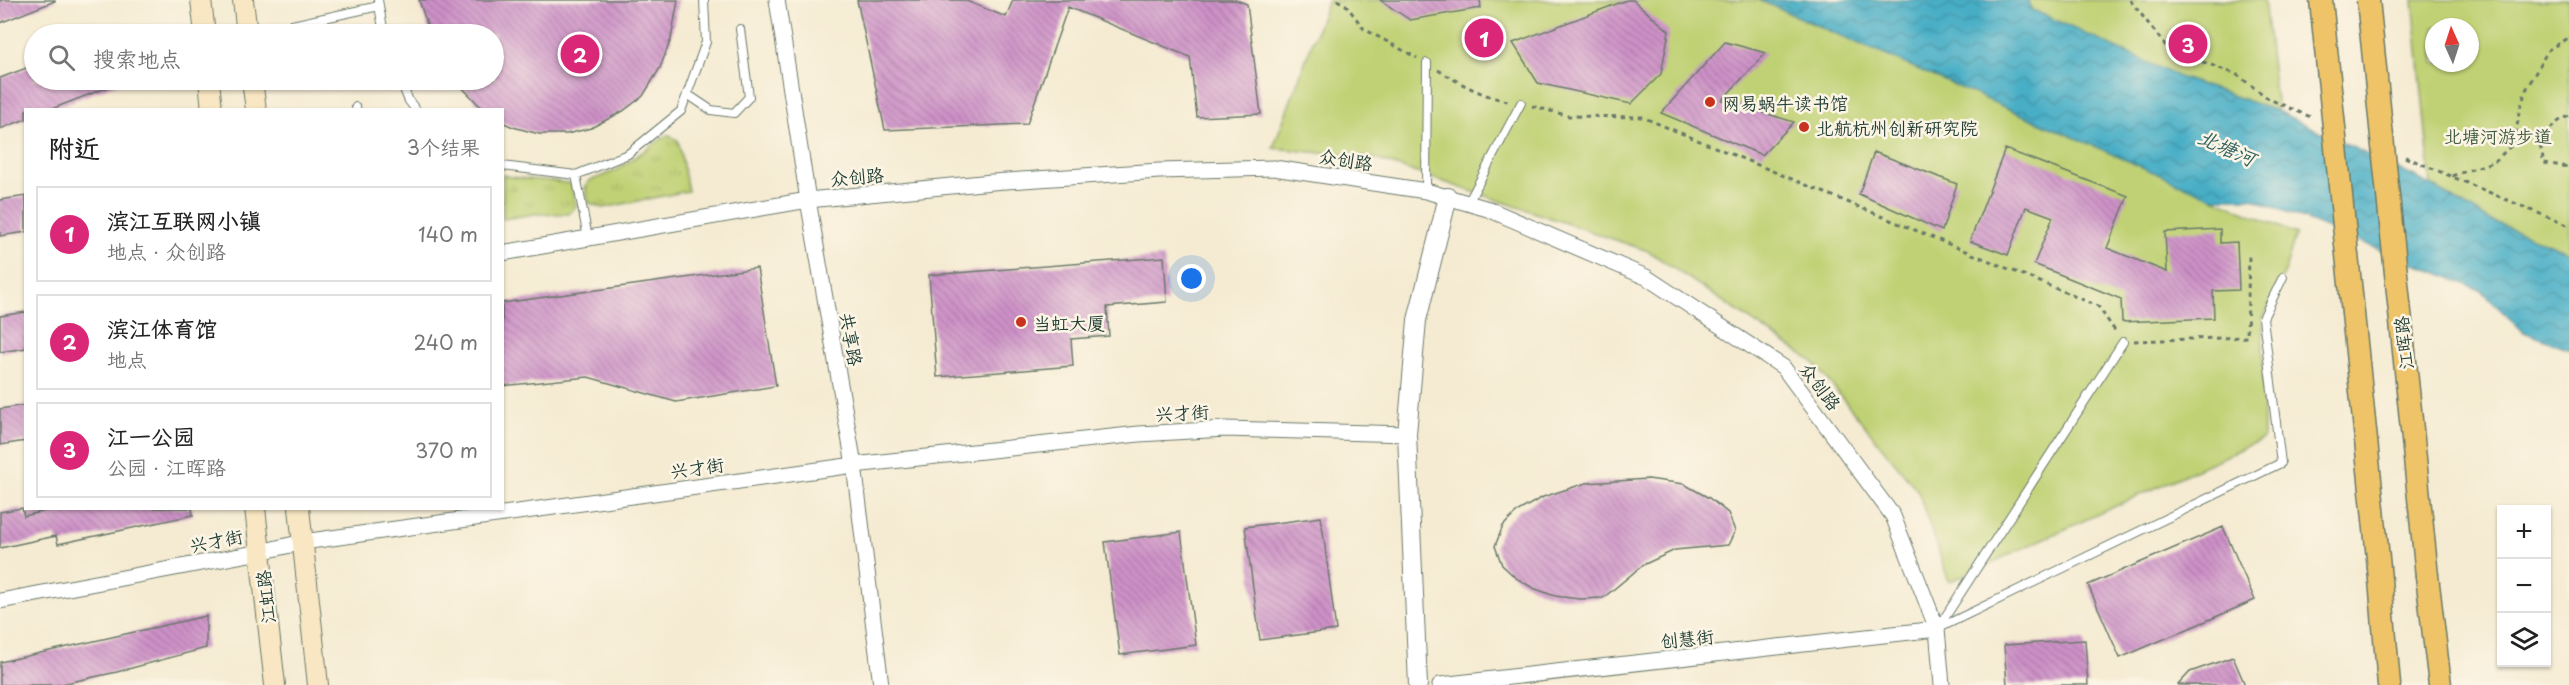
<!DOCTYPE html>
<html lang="zh">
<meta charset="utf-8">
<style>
body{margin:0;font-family:"Playpen Sans","LXGW WenKai TC",sans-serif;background:#f2f2f2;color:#222}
.controls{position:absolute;right:18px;bottom:18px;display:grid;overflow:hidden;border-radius:0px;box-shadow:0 2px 4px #0004}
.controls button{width:54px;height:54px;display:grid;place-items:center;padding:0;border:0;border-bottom:2px solid #e0e0e0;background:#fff;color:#222;font:30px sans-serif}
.compass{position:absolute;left:2425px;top:18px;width:54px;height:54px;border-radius:50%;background:#fff;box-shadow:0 2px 4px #0004;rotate:357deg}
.you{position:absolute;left:1192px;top:279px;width:21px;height:21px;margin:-15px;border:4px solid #fff;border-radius:50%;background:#1a73e8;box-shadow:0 0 0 9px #1a73e833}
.badge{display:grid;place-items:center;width:39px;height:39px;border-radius:50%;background:#db2777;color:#fff;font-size:20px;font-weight:700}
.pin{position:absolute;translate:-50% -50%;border:3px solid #fff;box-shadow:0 2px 6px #0006}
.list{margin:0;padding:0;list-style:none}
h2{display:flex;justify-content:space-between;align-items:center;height:78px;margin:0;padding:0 24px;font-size:26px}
h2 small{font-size:20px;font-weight:400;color:#767676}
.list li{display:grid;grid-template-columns:39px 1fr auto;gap:18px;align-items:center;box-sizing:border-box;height:96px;margin:0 12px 12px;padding:0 12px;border:2px solid #e0e0e0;border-radius:0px}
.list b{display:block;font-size:22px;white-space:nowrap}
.list p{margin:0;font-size:20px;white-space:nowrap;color:#767676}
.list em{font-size:20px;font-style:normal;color:#767676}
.icon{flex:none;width:33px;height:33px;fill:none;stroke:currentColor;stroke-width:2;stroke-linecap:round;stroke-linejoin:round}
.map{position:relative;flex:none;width:2569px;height:685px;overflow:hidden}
.search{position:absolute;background:#fff;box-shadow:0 2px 4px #0004;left:24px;top:24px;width:480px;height:66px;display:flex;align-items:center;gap:15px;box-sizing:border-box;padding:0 21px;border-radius:33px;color:#767676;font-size:22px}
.panel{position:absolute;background:#fff;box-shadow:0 2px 4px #0004;left:24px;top:108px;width:480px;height:402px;border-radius:0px}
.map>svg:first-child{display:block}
</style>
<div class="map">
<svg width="2569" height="685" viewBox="0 0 2569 685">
<defs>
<pattern id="grass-tufts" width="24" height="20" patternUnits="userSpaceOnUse" patternTransform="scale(1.5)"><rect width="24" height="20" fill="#c0d174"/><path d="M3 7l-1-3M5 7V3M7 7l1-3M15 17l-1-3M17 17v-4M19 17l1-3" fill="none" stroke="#a5b465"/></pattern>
<pattern id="water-waves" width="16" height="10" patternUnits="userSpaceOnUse" patternTransform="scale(1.5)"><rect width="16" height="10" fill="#47aec6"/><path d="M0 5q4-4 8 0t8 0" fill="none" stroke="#3b8fa2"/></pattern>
<pattern id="building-back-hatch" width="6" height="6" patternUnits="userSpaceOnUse" patternTransform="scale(1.5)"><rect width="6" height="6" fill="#ce91c8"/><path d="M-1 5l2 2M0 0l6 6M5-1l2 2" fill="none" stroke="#a778a3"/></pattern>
</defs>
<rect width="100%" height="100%" fill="#fcf5e5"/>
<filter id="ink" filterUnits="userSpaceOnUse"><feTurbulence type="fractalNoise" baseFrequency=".0167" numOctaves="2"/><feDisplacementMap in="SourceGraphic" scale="12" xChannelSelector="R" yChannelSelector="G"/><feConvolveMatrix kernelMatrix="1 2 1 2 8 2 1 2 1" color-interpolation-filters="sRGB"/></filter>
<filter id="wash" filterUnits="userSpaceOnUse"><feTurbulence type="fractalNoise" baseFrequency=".008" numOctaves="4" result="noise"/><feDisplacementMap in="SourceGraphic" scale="24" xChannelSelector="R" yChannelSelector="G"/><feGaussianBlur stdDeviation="1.35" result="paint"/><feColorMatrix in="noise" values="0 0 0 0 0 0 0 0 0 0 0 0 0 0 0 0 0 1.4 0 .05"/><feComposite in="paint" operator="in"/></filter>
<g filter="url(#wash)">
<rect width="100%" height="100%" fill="#f5ebd2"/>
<path fill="url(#grass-tufts)" stroke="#708754" stroke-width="1.5" d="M667,135L678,140L688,191L603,208L589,203L585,187L589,181L615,171Z
M503,175C525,181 549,179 571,184L576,206L569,214H534L503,219Z"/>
<path fill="#c0d174" stroke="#708754" stroke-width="1.5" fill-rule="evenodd" d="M1328,0H1759L2296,234L2283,277L2263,318V439L1949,582L1918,491L1813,362L1648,251L1373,158L1273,148Z
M2027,0H2264L2277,111L2179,77L2033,10Z
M2413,0H2569V252L2489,220L2431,185ZM2434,27H2470V63H2434Z"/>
<path fill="url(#water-waves)" stroke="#33767d" stroke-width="1.5" d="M1759,0H2027L2033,10L2179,77L2277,111L2431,185L2489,220L2569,252V349L2524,332L2480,290L2252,198H2213Z"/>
<g id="blocks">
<path fill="url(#building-back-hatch)" d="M0,0H55V1L0,23Z
M419,0H678L671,39L660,68L643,96L623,111L591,128L567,134H539L513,127L502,122V110H484L477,103L455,80H494V34H430Z
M857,0H964L1006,17L1013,0H1236L1247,4L1261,114L1197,117L1190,57L1068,7L1027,124L885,130Z
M1380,0H1480L1481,8L1410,20Z
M1627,0H1633L1669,31L1661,74L1631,104L1538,83L1513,43Z
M1725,42L1766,53L1722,100L1794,122L1762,155L1661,113Z
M34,65V80L124,81L49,110H26V119L0,129V78Z
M2005,149L2128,196L2107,248L2167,272L2165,232L2220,229V243L2237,242L2239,290L2213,291L2214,318L2122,322L2121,299L2034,264L2053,217L2026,207L2008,255L1970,241Z
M1874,152L1957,184L1942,231L1859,194Z
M26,196V232L0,236V200Z
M1164,257L1167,302L1107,307L1109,336L1071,339L1073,366L937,377L929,275Z
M757,268L776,386L676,402L588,377L502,386V303Z
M26,312V348L0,352V316Z
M26,405V441L0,445V409Z
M1648,479L1684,484L1709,498L1728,513L1735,531L1728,545L1675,550L1643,565L1603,598L1579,599L1555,596L1533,588L1516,578L1502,565L1495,546L1503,526L1518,511L1543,497L1586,483Z
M22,508L24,516L58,508H192L193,515L58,544L56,536L0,548V512Z
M1321,517L1336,630L1260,640L1245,527Z
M2223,527L2255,600L2120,658L2088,585Z
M1181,532L1196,645L1120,655L1105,542Z
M206,616V648L117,672L57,685H0V662Z
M2085,640L2088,685H2007L2004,645Z
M2233,657L2245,685H2178L2190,672Z"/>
</g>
</g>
<g filter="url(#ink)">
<use href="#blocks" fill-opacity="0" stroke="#6a7a6b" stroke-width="1.5"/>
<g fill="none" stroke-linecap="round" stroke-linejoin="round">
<g stroke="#6a7a6b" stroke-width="10">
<path id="service" d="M378,0L384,34
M251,34L379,6
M400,80L409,101L416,110
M687,94L711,110L734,113L749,97L740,29
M356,107L357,110
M502,166L576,175L628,154L681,111L706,42L704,0
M576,175L588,238
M1426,191L1427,63
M1468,203L1521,103
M1938,628L2123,342
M1937,629L2281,463L2263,318L2283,277"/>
</g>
<g stroke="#6a7a6b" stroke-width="17">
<path id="minor" d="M777,0L808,200L854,465L881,685
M502,253L808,200L992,182L1159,171L1274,168L1426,191L1488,209L1646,277L1783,367L1893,516L1937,629L1942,685
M0,601L260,552L303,542L854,465L1139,434L1225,429L1407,434
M1440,685L1937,629"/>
</g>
<g stroke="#6a7a6b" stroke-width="20">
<path id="tertiary" d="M1418,685L1407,434L1417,320L1448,197"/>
</g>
<g stroke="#6a7a6b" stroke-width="22">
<path id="secondary" d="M201,0L205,34
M243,0L247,34
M209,80L212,110
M252,80L256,110
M255,508L275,685
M299,508L318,685"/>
</g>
<g stroke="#6a7a6b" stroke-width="25">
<path id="primary" d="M2379,568L2389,685
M2427,576L2440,685"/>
</g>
<path stroke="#6a7a6b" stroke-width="3" stroke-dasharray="4.5 4.5" stroke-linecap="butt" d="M1337,0L1346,5L1364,29L1417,58
M2130,0L2169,50L2236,74L2269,99L2313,118
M1438,70C1461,84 1482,96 1508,101
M1532,106L1569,116L1642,117L2098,306L2115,331
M2569,116L2559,121L2539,139L2544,163L2569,167
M2405,157L2569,226
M2452,176L2495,161L2515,142L2519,112L2526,90L2548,50L2569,37
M2134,341L2247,337L2249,256"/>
<use href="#service" stroke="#fff" stroke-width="8"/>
<use href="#minor" stroke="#fff" stroke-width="15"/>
<use href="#tertiary" stroke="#fff" stroke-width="18"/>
<use href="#secondary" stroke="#f9e7c3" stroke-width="20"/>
<use href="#primary" stroke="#efc469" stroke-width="22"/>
<g stroke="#6a7a6b" stroke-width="25" stroke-linecap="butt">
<path id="primary-bridge" d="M2321,0L2379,568
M2368,0L2427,576"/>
</g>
<use href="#primary-bridge" stroke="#efc469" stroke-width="22"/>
</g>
</g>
<g fill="#c8321e" stroke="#fcf5e5" stroke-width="2">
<circle cx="1710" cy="102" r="6"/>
<circle cx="1804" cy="127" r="6"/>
<circle cx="1021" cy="322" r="6"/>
</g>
<g text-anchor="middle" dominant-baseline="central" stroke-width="5" stroke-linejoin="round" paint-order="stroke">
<g font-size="18" fill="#1f3d34" stroke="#fcf5e5" text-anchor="start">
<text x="1722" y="102">网易蜗牛读书馆</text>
<text x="1816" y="127">北航杭州创新研究院</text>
<text x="1033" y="322">当虹大厦</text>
</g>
<g font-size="18" fill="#3f5b41" stroke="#fcf5e5">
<text x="2498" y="135">北塘河游步道</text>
</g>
<g font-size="18" fill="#1f3d34" stroke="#fcf5e5">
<text transform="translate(1346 159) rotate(9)">众创路</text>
<text transform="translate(857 176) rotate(-5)">众创路</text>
<text transform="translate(852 339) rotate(80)">共享路</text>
<text transform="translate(2403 343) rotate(-96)">江晖路</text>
<text transform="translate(1821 386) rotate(53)">众创路</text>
<text transform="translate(1182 412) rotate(-3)">兴才街</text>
<text transform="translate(697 467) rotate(-8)">兴才街</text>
<text transform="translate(216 540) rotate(-11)">兴才街</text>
<text transform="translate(265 597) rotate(-96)">江虹路</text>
<text transform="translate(1687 638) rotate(-6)">创慧街</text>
</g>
<g font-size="20" font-style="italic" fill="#2b5f60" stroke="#fcf5e5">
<text transform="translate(2227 147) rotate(24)">北塘河</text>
</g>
</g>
</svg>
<div class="controls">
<button>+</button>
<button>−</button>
<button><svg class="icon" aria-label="layers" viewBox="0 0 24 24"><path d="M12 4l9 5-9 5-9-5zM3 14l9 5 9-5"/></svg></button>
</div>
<svg class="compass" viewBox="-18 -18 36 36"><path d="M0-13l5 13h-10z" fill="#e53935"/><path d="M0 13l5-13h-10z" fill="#767676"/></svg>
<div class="you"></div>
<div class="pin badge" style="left:1484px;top:38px">1</div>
<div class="pin badge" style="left:580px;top:54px">2</div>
<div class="pin badge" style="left:2188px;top:44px">3</div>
<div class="search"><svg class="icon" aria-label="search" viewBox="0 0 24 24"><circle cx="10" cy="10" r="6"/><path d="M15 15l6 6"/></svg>搜索地点</div>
<section class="panel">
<h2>附近<small>3个结果</small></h2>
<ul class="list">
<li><span class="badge">1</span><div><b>滨江互联网小镇</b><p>地点 · 众创路</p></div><em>140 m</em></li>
<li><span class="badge">2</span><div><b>滨江体育馆</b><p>地点</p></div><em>240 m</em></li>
<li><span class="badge">3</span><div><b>江一公园</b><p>公园 · 江晖路</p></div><em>370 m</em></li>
</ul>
</section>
</div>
